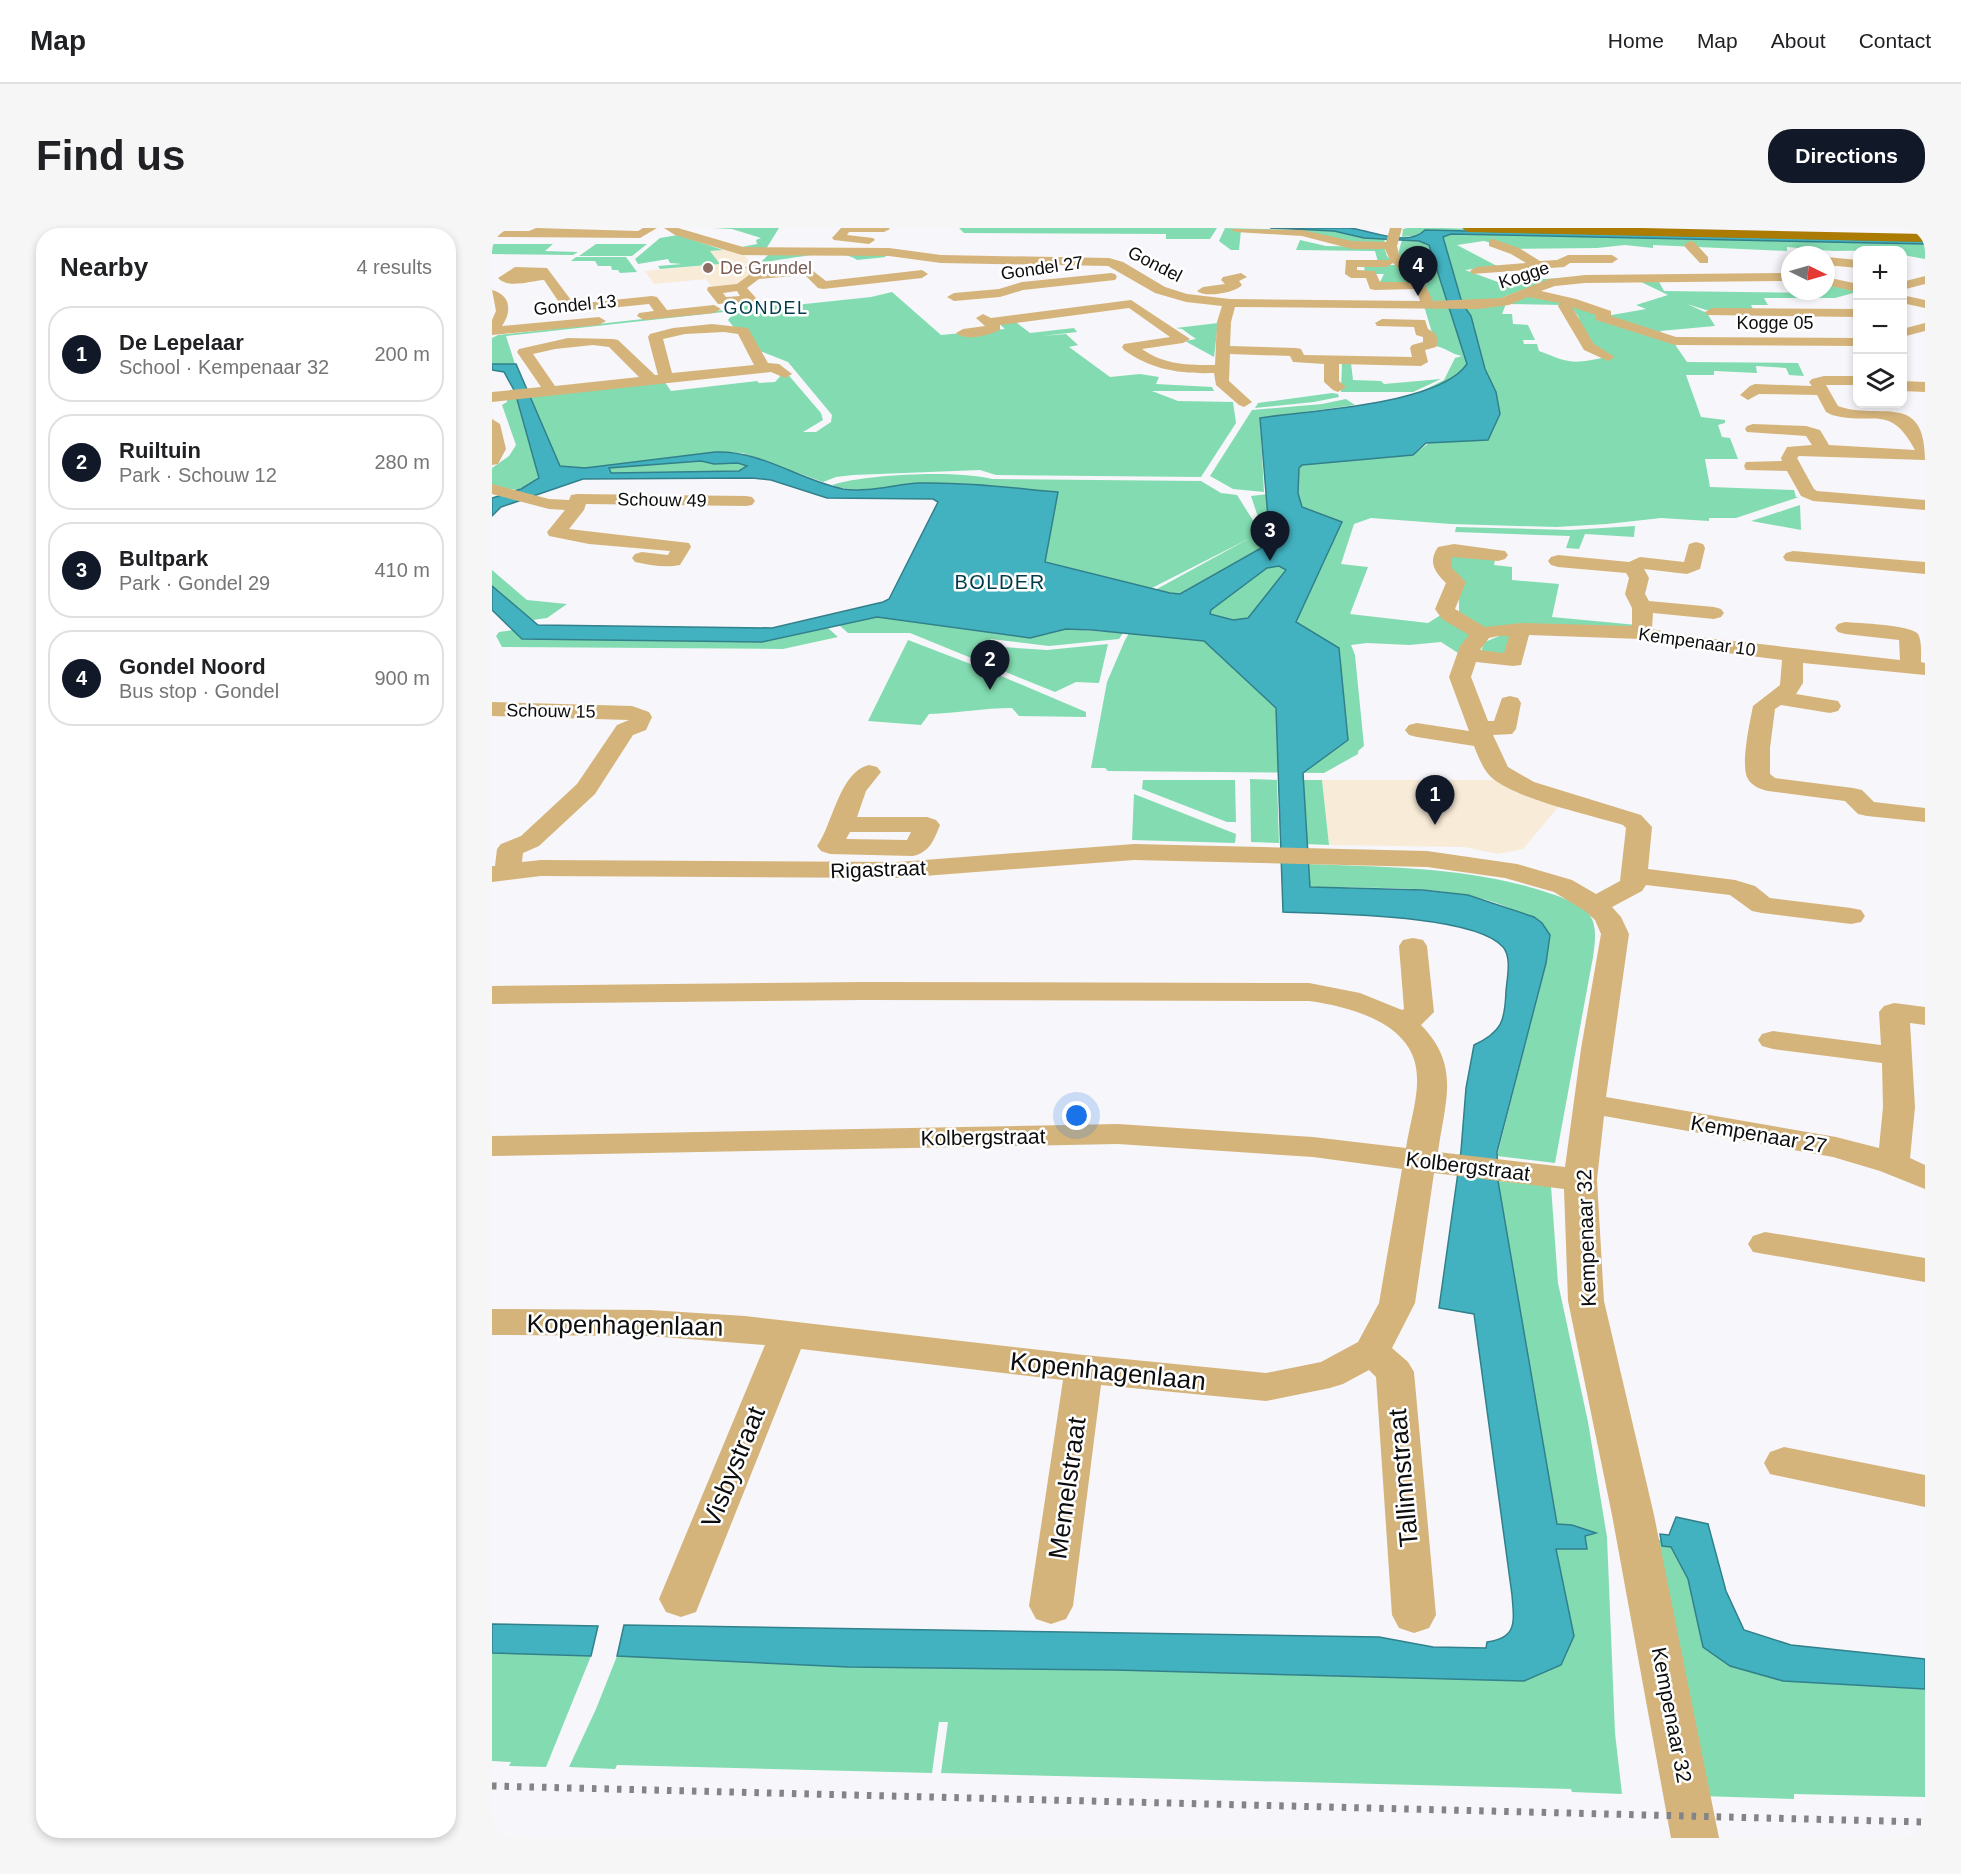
<!DOCTYPE html>
<meta charset="utf-8">
<style>
body{margin:0;font-family:Arial,sans-serif;background:#f6f6f6;color:#202124}
.controls{position:absolute;right:18px;top:18px;display:grid;overflow:hidden;border-radius:12px;box-shadow:0 3px 9px #0003}
.controls button{width:54px;height:54px;display:grid;place-items:center;padding:0;border:0;border-bottom:2px solid #e0e0e0;background:#fff;color:#202124;font:30px sans-serif}
.compass{position:absolute;left:1289px;top:18px;width:54px;height:54px;border-radius:50%;background:#fff;box-shadow:0 3px 9px #0003;rotate:95deg}
.you{position:absolute;left:585px;top:888px;width:21px;height:21px;margin:-15px;border:4px solid #fff;border-radius:50%;background:#1a73e8;box-shadow:0 0 0 9px #1a73e833}
.badge{display:grid;place-items:center;width:39px;height:39px;border-radius:50%;background:#111827;color:#fff;font-size:20px;font-weight:700}
.pin{position:absolute;translate:-50% -50px;filter:drop-shadow(0 2px 3px #0008)}
.pin::after{content:'';position:absolute;top:32px;width:21px;height:18px;background:inherit;clip-path:polygon(0 0,100% 0,50% 100%)}
.list{margin:0;padding:0;list-style:none}
h2{display:flex;justify-content:space-between;align-items:center;height:78px;margin:0;padding:0 24px;font-size:26px}
h2 small{font-size:20px;font-weight:400;color:#757577}
.list li{display:grid;grid-template-columns:39px 1fr auto;gap:18px;align-items:center;box-sizing:border-box;height:96px;margin:0 12px 12px;padding:0 12px;border:2px solid #e0e0e0;border-radius:24px}
.list b{display:block;font-size:22px;white-space:nowrap}
.list p{margin:0;font-size:20px;white-space:nowrap;color:#757577}
.list em{font-size:20px;font-style:normal;color:#757577}
.icon{flex:none;width:33px;height:33px;fill:none;stroke:currentColor;stroke-width:2;stroke-linecap:round;stroke-linejoin:round}
.map{position:relative;flex:none;width:1433px;height:1610px;overflow:hidden;border-radius:24px}
header{display:flex;align-items:center;gap:36px;box-sizing:border-box;height:84px;padding:0 30px;background:#fff;border-bottom:2px solid #e0e0e0}
header strong{font-size:28px}
nav{display:flex;gap:33px;margin-inline-start:auto;font-size:21px}
.intro{display:flex;align-items:center;justify-content:space-between;box-sizing:border-box;height:144px;padding:0 36px}
h1{margin:0;font-size:42px}
.button{padding:15px 27px;border-radius:24px;background:#111827;color:#fff;font-size:21px;font-weight:700}
main{display:flex;gap:36px;padding:0 36px}
aside{flex:1;background:#fff;border-radius:24px;box-shadow:0 3px 9px #0003}
.map>svg:first-child{display:block}
</style>
<header>
<strong>Map</strong>
<nav><a>Home</a><a>Map</a><a>About</a><a>Contact</a></nav>
</header>
<div class="intro"><h1>Find us</h1><a class="button">Directions</a></div>
<main>
<aside>
<h2>Nearby<small>4 results</small></h2>
<ul class="list">
<li><span class="badge">1</span><div><b>De Lepelaar</b><p>School · Kempenaar 32</p></div><em>200 m</em></li>
<li><span class="badge">2</span><div><b>Ruiltuin</b><p>Park · Schouw 12</p></div><em>280 m</em></li>
<li><span class="badge">3</span><div><b>Bultpark</b><p>Park · Gondel 29</p></div><em>410 m</em></li>
<li><span class="badge">4</span><div><b>Gondel Noord</b><p>Bus stop · Gondel</p></div><em>900 m</em></li>
</ul>
</aside>
<div class="map">
<svg width="1433" height="1610" viewBox="0 0 1433 1610">
<rect width="100%" height="100%" fill="#f7f6fa"/>
<path fill="#f8ebd7" d="M231,22L250,24L257,33L251,39L258,48L244,57L221,60L214,51L162,56L153,43L228,36L218,23Z
M830,552H1002L1067,578L1031,621L1006,626L972,619L837,617Z"/>
<path fill="#83dcb1" d="M220,0H287L274,21L244,20L265,16L264,12L269,10L240,1Z
M467,0H725L718,11H674V6L472,5Z
M733,0L842,3L872,10L893,11L892,16H862L805,4L749,2L747,22H739L727,13Z
M915,0H949L1433,13L933,2L929,7L910,9L911,1Z
M959,6L1433,16V31L1411,27L1410,22L1341,23L1295,19V23L1161,17V20L1133,17L1105,20L1021,21L992,13L965,17L1005,38L973,42L1006,54L1084,49L1030,62L1004,72L1034,67L1067,73L1069,77L1014,76L1010,86H1020L1021,96L1036,97L1043,112H1031L1032,116H1045L1047,123C1080,136 1080,136 1115,129L1097,119L1086,88L1077,77L1114,88L1154,81L1144,77L1176,67L1145,52H1166L1172,63L1329,65L1328,63H1334V55L1365,62V64L1343,70H1272L1276,77H1259L1262,83L1214,82L1195,76L1215,85L1223,98L1168,103L1178,114L1182,115L1195,134L1306,135L1312,148L1297,147L1294,140L1264,138L1265,145L1222,143V147H1194L1209,189L1233,192V195L1226,197L1230,209L1238,210L1246,231H1213L1218,259L1302,262L1304,269H1307L1244,290H1217V293L1169,290L1115,296L1064,299L959,296L879,290L862,296L849,336L876,339L858,386L936,395L952,385L980,403L966,425L949,414L917,417L875,415L859,417L863,427L872,518L866,523V526L832,545L616,543L613,540H599L615,454L633,412L663,362L758,310L658,361L552,334L566,265C521,260 477,255 432,255C402,256 369,268 340,257C374,246 465,242 500,251L709,253L729,265L745,267L769,305L771,304L759,268L776,266L810,237L921,227L1004,164L993,141L979,89L970,75L951,14L950,9Z
M186,7L231,22L218,23L228,36L168,41L166,38L190,36L178,35L176,31L146,36L143,31L168,10Z
M808,12L834,18L892,19L895,28L901,34H886L883,23L804,22Z
M910,12L927,13L938,17L975,136C963,154 944,160 924,166L952,152L963,130L970,128C959,126 954,120 944,118L932,78L941,75L906,26Z
M0,16H61L53,23L86,24L81,27L0,26Z
M104,16H155L140,28H87Z
M278,25L390,26L394,29L365,32C349,19 298,31 279,33L277,36L285,45L272,44L266,37Z
M84,29H134L145,44L128,45L126,42H120L119,38H106L103,33H79Z
M872,37H904L918,51L921,57L887,56L892,46H873Z
M400,64L449,107L513,101L505,94L521,92L538,105L582,100L585,104L550,108L574,106L586,117L577,119L618,149L648,146L667,149L664,156L720,159L722,163H660L686,173L741,174L744,195L709,249L504,247L488,242L361,247L344,249L331,254L251,225L223,224L93,240L68,238L38,169L172,153L179,163L265,153L267,155L283,154L293,143L329,185L331,192L311,204H324L339,194L340,187L296,134L258,119L236,92L240,87L236,81L268,75L294,78L379,69Z
M232,82V84L14,108L23,136H0V110L6,107Z
M726,95L722,129L693,113L704,111L690,101L684,100Z
M850,135H859L861,152L889,153L892,156L949,151L921,164H849Z
M840,165L846,166L847,169L822,174L763,180L766,175Z
M25,170L47,250L26,262L0,259V240L17,228L24,217L10,177L15,174V171Z
M854,171L863,177L768,190L772,264L741,261L718,248L760,182L830,176Z
M209,233L222,236L246,235L255,238L247,243L119,245L117,240Z
M1308,277L1309,302L1259,293L1262,292Z
M1143,298L1142,309L1093,306L1087,321L1074,320L1078,308L963,304L964,299L1078,302Z
M961,323L1004,327L1002,337L1020,339V352L1067,356L1060,389L1145,397V403L997,401L967,389V349L958,343Z
M0,342L35,372L75,376L55,390L41,392L0,358Z
M385,389L538,410L574,401L631,405L627,411L557,418L499,411L495,418L555,422L616,416L607,455L584,454L563,464L418,405H356L347,397Z
M336,400L346,409L291,421L10,419L4,408L7,404L21,402L30,411L270,414Z
M1007,408H1023L1017,428L988,425L993,414Z
M416,412L502,445L594,484V489L527,488L520,480C492,480 465,485 437,486L429,497L376,493Z
M758,551L785,552L787,615L759,614Z
M651,552H743L744,594H735L650,561Z
M811,552H830L837,617L814,616Z
M642,566L744,606L743,615L640,612Z
M816,636C895,639 975,639 1051,663C1065,668 1085,673 1096,685C1106,696 1103,715 1101,729L1063,935L1005,928L1054,735L1058,707C1044,698 1030,685 1015,679C957,655 879,661 818,659Z
M1006,953L1059,958L1066,1055L1096,1194L1115,1309L1123,1505L1130,1566L1080,1564L1079,1561L449,1545L456,1494H447L440,1545L125,1537L123,1541L77,1539L104,1481L125,1428L356,1439L623,1442L1032,1453L1082,1408L1064,1320L1095,1321L1093,1308L1103,1305L1080,1297L1065,1296Z
M1154,1310L1169,1312L1170,1318L1179,1319L1196,1351L1211,1419L1291,1453L1433,1461V1569L1302,1566V1571L1209,1568Z
M0,1425L99,1428L54,1539L17,1538L19,1534L0,1533Z"/>
<path fill="#42b2c0" stroke="#32808b" stroke-width="1.5" fill-rule="evenodd" d="M778,0C804,0 831,0 857,0C878,2 916,20 933,2L1433,13V16L959,6L951,9L970,75L979,88L993,141L1004,164L1008,186L996,212L934,215L921,227L810,237L807,240L806,265L810,279L850,294L804,394L847,420L856,512L811,545L818,659L931,662L976,667L1042,689L1050,695L1058,707L1054,735L1005,924L1006,953L1065,1296L1080,1297L1104,1305L1093,1308L1095,1321H1064L1082,1408L1069,1437L1032,1453L623,1442L356,1439L125,1428L132,1397L887,1409L941,1419L994,1420L995,1414C1026,1410 1022,1393 1020,1367L982,1086L947,1080L969,923L974,860L982,817C1010,804 1013,793 1014,763C1015,751 1020,729 1011,719C983,686 836,686 791,684L784,480L712,413L600,402L574,401L538,410L385,389L270,414L30,411L0,382V358L46,397L280,400L391,374L397,371L446,274L441,271L335,270L279,252L260,250L91,251L9,279L0,288V270L29,261L47,250L23,164L12,144L0,142V136H24L68,238L93,240L223,224C269,222 307,252 351,261C376,265 403,256 428,255C474,254 520,260 566,264L553,334L678,365L688,366L794,306L787,295L776,290L768,190C818,182 947,177 975,136L937,17L927,13L872,10L842,3ZM209,233L222,236L246,235L255,238L247,243L119,245L117,240ZM787,338L794,342L756,390L741,392L718,386L719,382L775,340Z
M1184,1289L1216,1296L1234,1363L1252,1402L1299,1417L1433,1431V1461L1291,1453L1238,1438L1211,1419L1196,1351L1179,1319L1170,1318L1168,1306L1177,1307Z
M0,1396L106,1398L99,1428L0,1425Z"/>
<g fill="none" stroke-linecap="round" stroke-linejoin="round">
<path fill="#d5b47b" fill-rule="evenodd" d="M44,0L146,3L151,0H165L148,10L0,9V3H37Z
M172,0H186L251,19L397,20L449,27L617,30L631,34L673,59L695,66L738,71L928,73L924,61L883,62L878,61L874,50H859L853,46L854,32H898L893,21H860L810,8L744,4L738,1L810,2L860,13L894,14L898,0H910L905,18L907,27L928,47L941,73L1009,70L1057,51L1093,47L1298,45V53L1093,55L1063,58L1049,63L1084,71L1119,83V88L1184,109L1366,110V118L1183,117L1104,92V87L1080,79L1102,116L1123,129L1116,133L1092,122L1066,78L1068,75L1036,69L1017,77L987,81L743,79L739,94L738,118L804,120L809,121L812,127L920,129L918,120L920,117L931,114V109L924,107L922,99L885,98L883,95L890,91L933,92L936,101L944,106L946,116L944,119L933,122L936,134L929,138L847,136V153L854,159L846,164L841,162L832,154V136L801,134L798,128L738,126L737,153L760,174L752,179L747,177L724,157L722,145C688,146 660,142 632,122L630,119L632,116L678,109L637,80L508,97V102C497,107 474,114 464,105L471,101L493,98L484,90L491,86L499,90L639,72L698,111L691,115L650,121C672,137 696,137 723,137L725,94L730,78L694,74L663,65L616,38L449,35L397,28L250,27L183,7ZM901,35L920,54H888L883,43L865,42V39H895Z
M349,0H397L398,1L392,4H357L355,7L381,10L383,12L377,16L342,12L340,10Z
M1001,11L1027,20L1048,33L1065,32L1076,27H1120L1126,31L1120,35H1078L1072,39L980,46L978,43L984,39L1034,35L1019,26L997,18V12Z
M1198,13L1202,14L1216,29V35H1208L1194,20L1192,17Z
M1334,29L1366,32V40L1334,37Z
M259,35L263,36L268,44L316,39L334,53L430,42L436,46L430,50L331,61L326,60L313,47L267,51L255,60L265,71L263,74L226,76L215,62L216,59L245,56L257,47L253,39ZM245,63L248,68L234,69L231,65Z
M23,39L55,40L82,76L160,68L165,69L175,82L222,77L229,81L222,85L152,92L145,88L147,85L162,83L157,76L78,84L73,83L52,52C38,53 16,61 6,50Z
M619,45L623,46L625,49L623,52L531,62L508,69L462,73L455,69L462,65L507,61L530,54Z
M749,45L755,49L747,53L750,57C743,65 713,70 705,63L711,59L733,56L729,52L731,49Z
M1433,48V56L1410,62V54Z
M1334,49L1366,56V64L1334,57Z
M0,62C19,67 20,84 10,98L107,89L114,93L107,97L0,107V92L4,83Z
M1410,67L1433,72V80L1410,75Z
M1220,80L1366,81V89L1215,87L1213,84Z
M1433,95V103L1410,109V101Z
M220,96L256,100L276,135L287,136L300,146L293,150L279,144L0,174V164L49,159L25,124L27,121L76,110L121,111L126,112L163,147H166L156,109L158,106L181,100ZM232,104L246,106L262,137L180,145L171,111L193,106ZM101,117L117,119L147,149L63,158L41,126L63,121Z
M1332,148H1366V157H1334L1346,178C1387,193 1433,162 1433,232L1307,228L1305,230L1322,261L1325,263L1433,272V282L1321,273L1309,268L1295,243L1254,242L1252,238L1254,234L1290,233L1289,230L1295,219L1320,217L1314,208L1255,204L1253,201L1255,198L1261,196L1314,198L1328,202L1337,217L1423,222C1398,175 1382,198 1340,187L1334,184L1325,167L1267,166L1256,172L1248,167L1258,158L1263,156L1320,158L1317,154L1320,151Z
M1410,153L1433,154V164L1410,163Z
M0,191L8,196L14,221L6,236L0,237Z
M0,256L57,271L77,272L79,267L85,266L254,268L260,269L263,273L260,277L254,278L94,276L92,282L77,301L197,315L199,319L188,337C174,340 157,337 143,334L140,330L143,326L150,324L176,327L178,323L97,316L57,308L55,304L73,282L57,281L0,266Z
M1204,314L1211,316L1213,320L1208,341L1195,346L1152,341L1157,350L1153,366L1157,373L1222,379L1229,381L1232,385L1229,389L1222,391L1161,385L1160,401L1188,407L1408,432L1407,412L1353,406L1346,404L1343,400L1346,396L1353,394C1366,395 1420,397 1426,406C1430,413 1429,426 1429,434L1433,435V447L1311,435V455L1304,466L1346,473L1349,478L1346,483L1338,485L1289,477L1283,481L1278,520V546L1283,550L1361,560L1370,562L1382,574L1433,580V594L1375,588L1366,586L1353,573L1276,563C1268,561 1260,558 1256,551C1248,538 1258,494 1261,478L1288,457L1290,432L1188,419L1149,411L1037,407L1029,437L1021,438L984,434L979,449L996,493H1002L1010,470L1018,468L1026,470L1029,475L1024,501L1020,506L1001,507L1016,539L1042,554L1149,587L1160,599L1156,641L1243,652L1263,658L1278,670L1359,680L1369,682L1373,688L1369,694L1359,696L1270,685L1260,683L1238,667L1154,657L1150,663L1120,679L1129,689L1137,706L1114,869L1344,909L1387,920L1391,879L1390,835L1281,821L1270,818L1266,812L1270,806L1281,803L1389,817L1387,784L1392,778L1402,775L1433,779V797L1418,795L1423,879L1418,930L1433,937V961L1388,943L1341,929L1112,888L1105,952L1112,1073L1162,1287L1227,1610H1179L1120,1287L1076,1073L1072,961L942,945L923,1075L900,1120L916,1134L922,1144L944,1387L937,1400L922,1405L907,1400L900,1387L884,1149L877,1142L851,1156L838,1160L774,1173L609,1157L581,1378L574,1391L559,1396L544,1391L537,1378L571,1152L309,1121L204,1384L189,1389L174,1384L167,1371L273,1117L158,1108L0,1107V1081L158,1082L253,1088L592,1127L774,1145L829,1134L866,1114L887,1075L910,941L821,929L626,916L0,928V908L626,896L821,909L914,920C917,899 926,871 925,850C925,796 860,779 817,773L371,772L0,776V758L371,754L817,755L868,765L910,782L912,781L907,718L911,712L921,710L931,712L935,718L942,784L929,797C969,838 953,873 946,924L1073,939L1089,821L1109,706L1103,692L1093,683L1062,664L1013,650L935,639L642,632L406,650L49,648L0,654V638H3L5,621L9,616L29,608L85,556L125,497L137,492L0,488V474L140,478L157,484L160,489L154,502L141,507L103,566L47,618L31,625L30,634L49,632L406,634L642,616L935,623L1025,636L1080,652L1104,666L1128,653L1134,600L1131,597C1096,586 1027,572 1000,550C991,542 986,528 982,518L925,509L917,507L913,502L917,497L925,495L977,503L957,449L968,418L977,407L950,391L943,381L954,355C942,343 936,334 946,319L962,316L1013,323L1016,327L1013,331L1006,333L960,329V340L974,354L963,381L993,399L1029,395L1140,398V380L1133,366L1137,350L1134,345L1066,339L1059,337L1056,333L1059,329L1066,327L1137,334L1148,329L1192,334L1197,316ZM1006,408H1017L1012,425L988,422L997,410Z
M1301,323L1433,334V346L1294,333L1291,329L1294,325Z
M377,537L385,539L389,544L374,563L365,589H435L444,592L448,597C442,612 438,624 421,628L338,626L329,623L325,618C341,596 347,544 377,537ZM358,604H419L415,612L354,611Z
M1273,1004L1433,1030V1054L1261,1024L1256,1016L1261,1008Z
M1292,1219L1433,1247V1279L1278,1246L1272,1235L1278,1224Z"/>
<path fill="#ac7b04" fill-rule="evenodd" d="M970,0H1150L1433,6V14L976,4Z"/>
<path stroke="#848386" stroke-width="7" stroke-dasharray="4.5 8" stroke-linecap="butt" d="M0,1558L1433,1594"/>
</g>
<circle fill="#8d6e63" stroke="#fff" stroke-width="2" cx="216" cy="40" r="6"/>
<g text-anchor="middle" dominant-baseline="central" stroke-width="5" stroke-linejoin="round" paint-order="stroke">
<g font-size="18" fill="#0d0d0e" stroke="#fff">
<text transform="translate(663 36) rotate(27)">Gondel</text>
<text transform="translate(550 40) rotate(-8)">Gondel 27</text>
<text transform="translate(1032 47) rotate(-18)">Kogge</text>
<text transform="translate(83 77) rotate(-6)">Gondel 13</text>
<text x="1283" y="95">Kogge 05</text>
<text transform="translate(170 272) rotate(1)">Schouw 49</text>
<text transform="translate(1205 414) rotate(8)">Kempenaar 10</text>
<text transform="translate(59 483) rotate(1)">Schouw 15</text>
</g>
<g font-size="18" fill="#785e54" stroke="#fff" text-anchor="start">
<text x="228" y="40">De Grundel</text>
</g>
<g font-size="18" letter-spacing="1.5" fill="#003c4a" stroke="#fff">
<text x="274" y="80">GONDEL</text>
</g>
<g font-size="20" letter-spacing="1.5" fill="#003c4a" stroke="#fff">
<text x="508" y="354">BOLDER</text>
</g>
<g font-size="21" fill="#0d0d0e" stroke="#fff">
<text transform="translate(386 641) rotate(-2)">Rigastraat</text>
<text transform="translate(1267 906) rotate(10)">Kempenaar 27</text>
<text transform="translate(491 909) rotate(-1)">Kolbergstraat</text>
<text transform="translate(976 938) rotate(7)">Kolbergstraat</text>
<text transform="translate(1094 1010) rotate(-92)">Kempenaar 32</text>
<text transform="translate(1180 1487) rotate(79)">Kempenaar 32</text>
</g>
<g font-size="26" fill="#0d0d0e" stroke="#fff">
<text transform="translate(133 1097) rotate(1)">Kopenhagenlaan</text>
<text transform="translate(616 1143) rotate(6)">Kopenhagenlaan</text>
<text transform="translate(241 1239) rotate(-68)">Visbystraat</text>
<text transform="translate(911 1250) rotate(-95)">Tallinnstraat</text>
<text transform="translate(575 1260) rotate(-82)">Memelstraat</text>
</g>
</g>
</svg>
<div class="controls">
<button>+</button>
<button>−</button>
<button><svg class="icon" aria-label="layers" viewBox="0 0 24 24"><path d="M12 4l9 5-9 5-9-5zM3 14l9 5 9-5"/></svg></button>
</div>
<svg class="compass" viewBox="-18 -18 36 36"><path d="M0-13l5 13h-10z" fill="#e53935"/><path d="M0 13l5-13h-10z" fill="#757577"/></svg>
<div class="you"></div>
<div class="pin badge" style="left:943px;top:597px">1</div>
<div class="pin badge" style="left:498px;top:462px">2</div>
<div class="pin badge" style="left:778px;top:333px">3</div>
<div class="pin badge" style="left:926px;top:68px">4</div>
</div>
</main>
